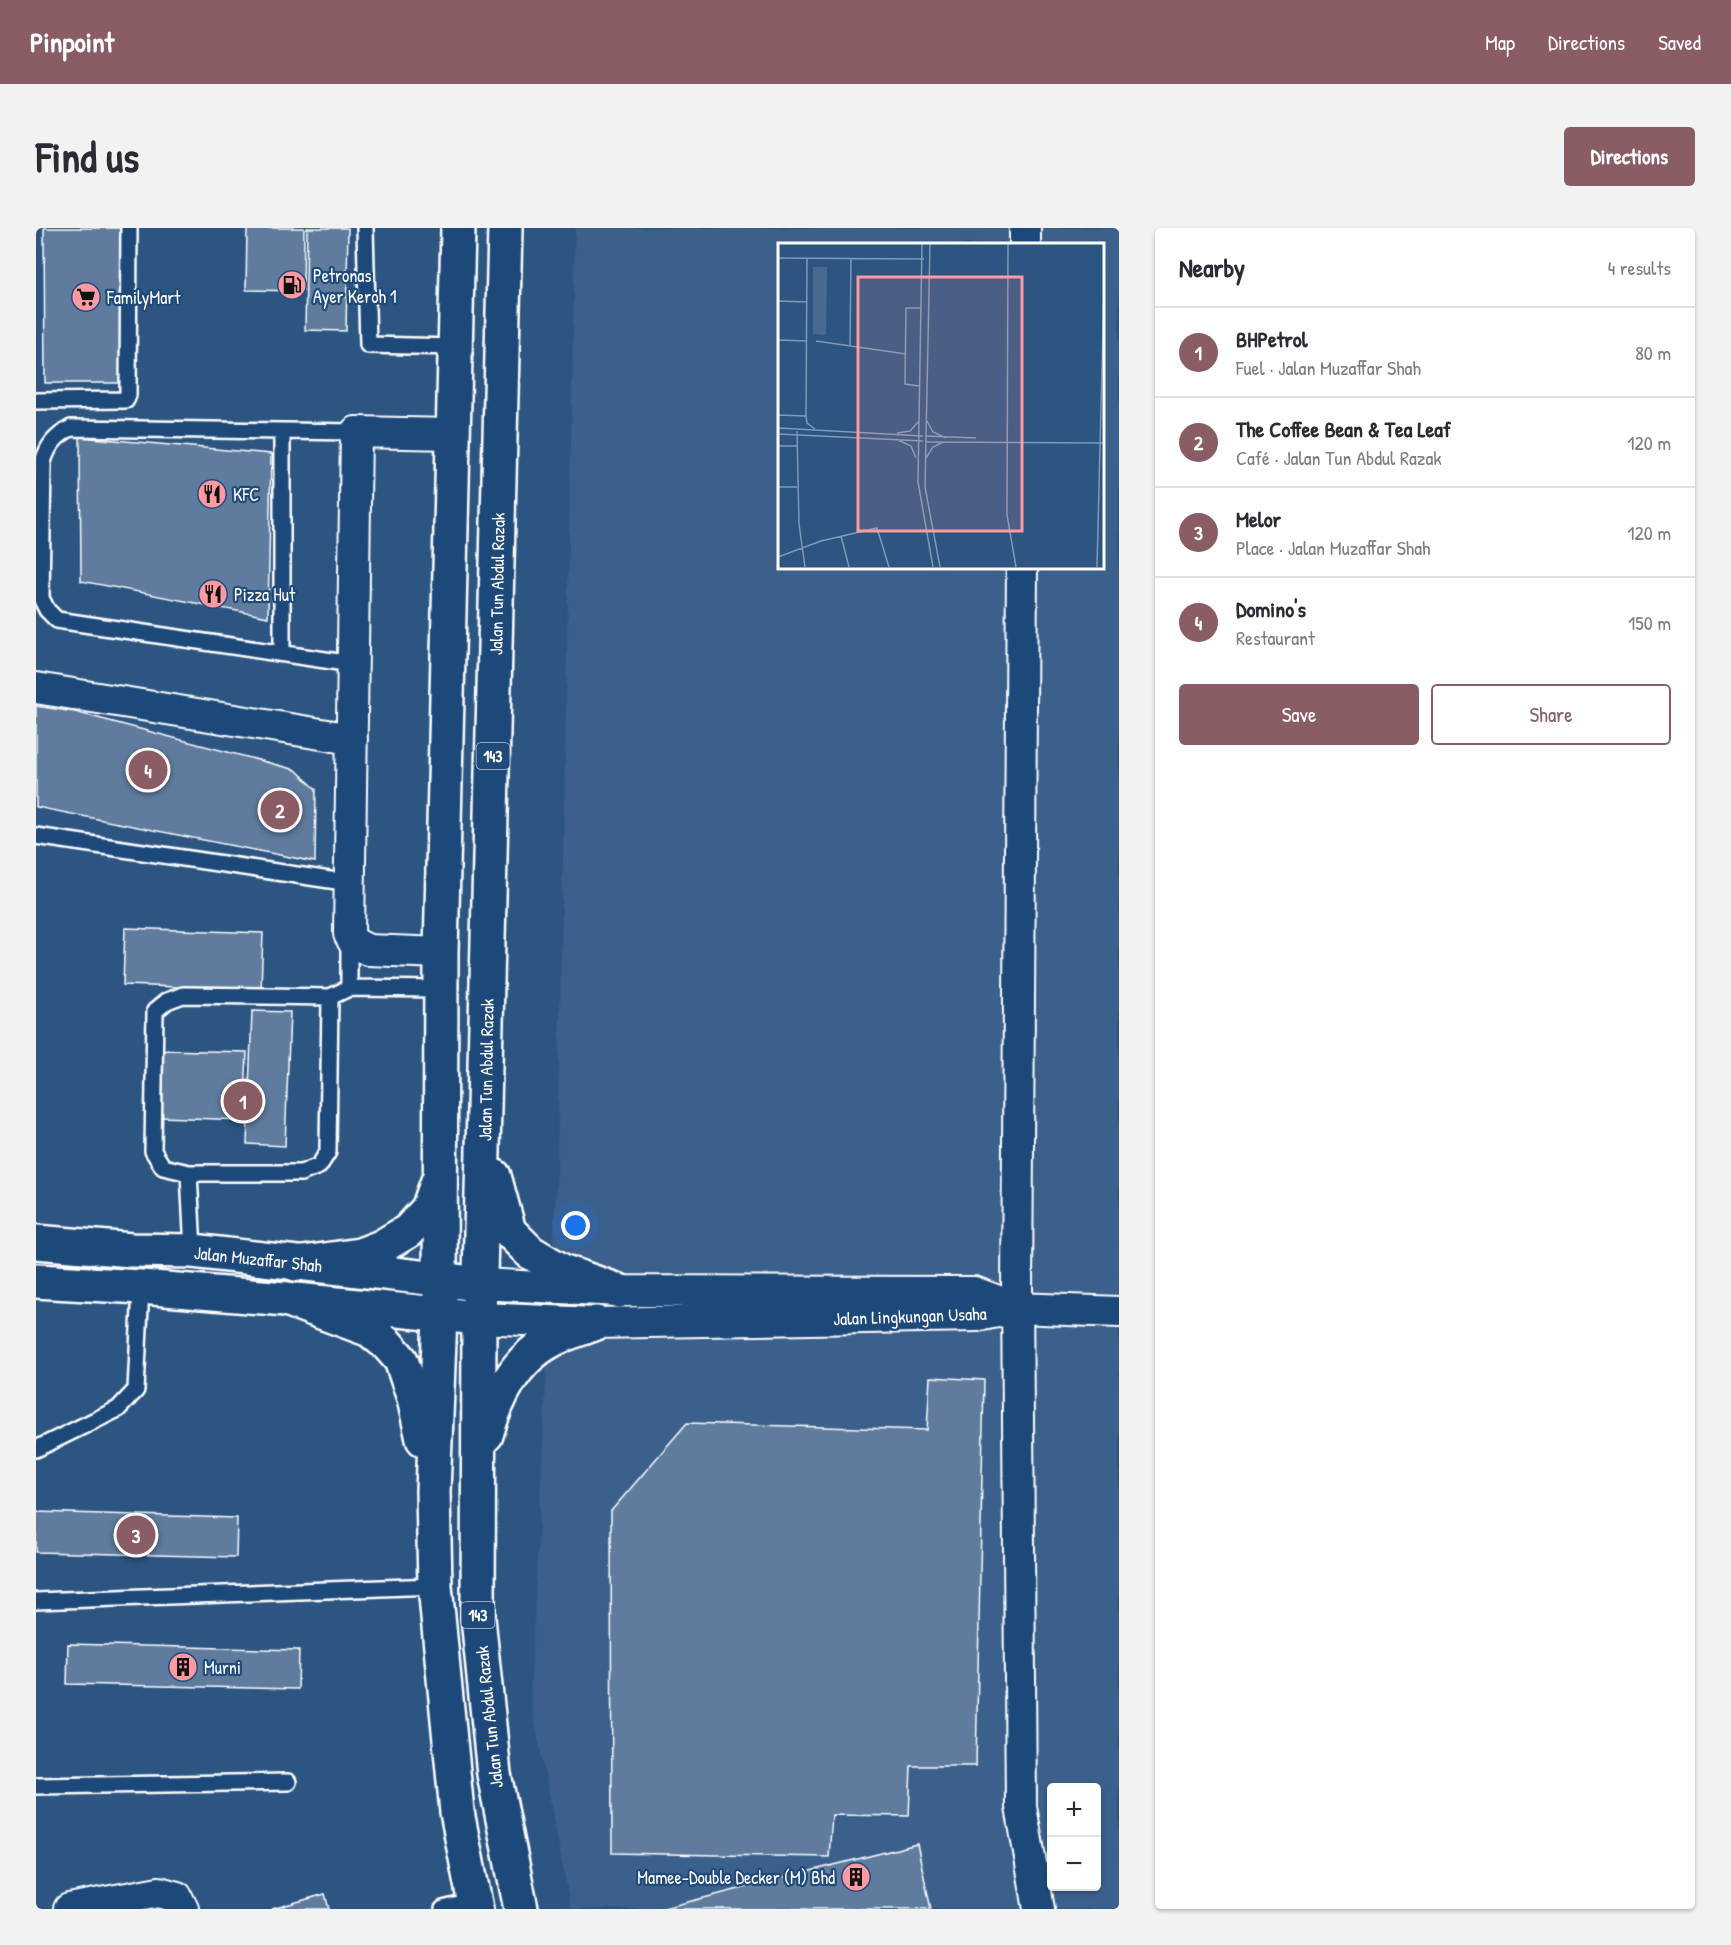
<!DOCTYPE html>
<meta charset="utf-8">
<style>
body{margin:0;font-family:"Patrick Hand",sans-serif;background:#f2f2f3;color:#2b2b33}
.controls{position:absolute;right:18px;bottom:18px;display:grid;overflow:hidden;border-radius:6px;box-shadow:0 2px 4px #0004}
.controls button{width:54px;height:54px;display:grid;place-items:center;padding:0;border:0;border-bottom:2px solid #e1e1e2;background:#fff;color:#2b2b33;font:30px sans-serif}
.you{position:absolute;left:540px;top:998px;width:21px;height:21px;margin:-15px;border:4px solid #fff;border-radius:50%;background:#1a73e8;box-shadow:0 0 0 9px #1a73e833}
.badge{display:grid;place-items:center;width:39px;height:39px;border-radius:50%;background:#8a5d65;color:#fff;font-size:20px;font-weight:700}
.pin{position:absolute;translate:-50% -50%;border:3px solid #fff;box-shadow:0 2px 6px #0006}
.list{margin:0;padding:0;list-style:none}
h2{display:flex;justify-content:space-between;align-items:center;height:78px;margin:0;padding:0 24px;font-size:26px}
h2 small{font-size:20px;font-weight:400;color:#7c7c81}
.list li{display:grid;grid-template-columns:39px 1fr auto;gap:18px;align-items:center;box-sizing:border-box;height:90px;padding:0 24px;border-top:2px solid #e1e1e2}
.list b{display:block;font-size:22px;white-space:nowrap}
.list p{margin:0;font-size:20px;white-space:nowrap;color:#7c7c81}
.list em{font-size:20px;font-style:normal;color:#7c7c81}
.actions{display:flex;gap:12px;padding:18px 24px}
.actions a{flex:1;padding:14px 0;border:2px solid #8a5d65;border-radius:6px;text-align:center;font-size:21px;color:#8a5d65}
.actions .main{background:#8a5d65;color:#fff}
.map{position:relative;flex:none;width:1083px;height:1681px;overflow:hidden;border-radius:6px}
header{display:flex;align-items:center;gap:36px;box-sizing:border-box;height:84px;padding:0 30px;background:#8a5d65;color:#fff}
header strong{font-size:28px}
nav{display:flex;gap:33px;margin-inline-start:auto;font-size:21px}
.intro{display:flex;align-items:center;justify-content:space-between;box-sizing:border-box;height:144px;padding:0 36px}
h1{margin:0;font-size:42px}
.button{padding:15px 27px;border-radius:6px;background:#8a5d65;color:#fff;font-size:21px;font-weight:700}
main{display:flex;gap:36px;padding:0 36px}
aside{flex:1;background:#fff;border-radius:6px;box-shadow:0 2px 4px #0004}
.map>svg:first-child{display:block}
</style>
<header>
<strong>Pinpoint</strong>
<nav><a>Map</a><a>Directions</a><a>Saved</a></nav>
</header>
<div class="intro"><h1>Find us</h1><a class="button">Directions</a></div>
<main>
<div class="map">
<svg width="1083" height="1681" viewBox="0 0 1083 1681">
<rect width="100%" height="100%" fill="#2c5582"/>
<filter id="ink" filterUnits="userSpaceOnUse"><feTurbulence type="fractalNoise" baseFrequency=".0167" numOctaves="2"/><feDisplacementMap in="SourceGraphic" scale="12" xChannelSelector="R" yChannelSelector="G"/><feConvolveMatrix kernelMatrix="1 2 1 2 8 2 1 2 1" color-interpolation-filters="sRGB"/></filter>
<g filter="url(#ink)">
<path fill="#3b618b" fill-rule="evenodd" d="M539,0H1083V1681H535L494,1469L521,942ZM744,16H1066V339H744ZM1016,1560H1060V1658H1016Z"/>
<path fill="#5e7c9f" stroke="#fff" stroke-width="1.5" d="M8,0H95L96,155H9Z
M211,0H268L267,63L210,62Z
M271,0H312L310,103L269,102Z
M44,209L235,226L232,389L45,353Z
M0,478L39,484L260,542L280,561L279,634L0,579Z
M89,700L227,705L225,762L87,757Z
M216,783L254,784L249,918L211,916Z
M127,822L211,824L208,892L124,889Z
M894,1149L948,1152L940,1538H875L873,1588L796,1587L793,1629L576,1625L575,1283L651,1195L891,1202Z
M0,1284L201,1290L200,1329L0,1324Z
M32,1416L263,1422L262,1461L31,1456Z
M881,1616L895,1681H624Z
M289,1666L293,1681H236Z"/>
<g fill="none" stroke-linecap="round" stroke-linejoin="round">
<g stroke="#fff" stroke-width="20">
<path id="lane" d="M329,0L332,117L419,119
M0,173L90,172L92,167L93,0
M246,203V425
M316,436L21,392L11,382L5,370L7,234C12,217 20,208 35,200L320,204
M0,608L314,655
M313,760V709
M153,945L127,939L117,923L119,783L131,773L147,767L294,769
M157,1023L153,945H265L283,938L292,924L294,769L313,760L405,761
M0,1221L82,1181L100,1162L105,1059
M0,1373L399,1358
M0,1558L252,1554
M407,1681L439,1673"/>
</g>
<g stroke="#fff" stroke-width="34">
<path id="street" d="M989,16V0
M986,339L981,1062L985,1579L1003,1681
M0,460L316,511
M405,725L332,722L318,715L313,706L320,204L416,206
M444,1056L583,1063L938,1064L981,1080
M443,1090L560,1095L941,1088L981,1080L1083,1084
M33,1681L123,1664L141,1669L147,1681"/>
</g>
<g stroke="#fff" stroke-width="38">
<path id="secondary" d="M0,1014L96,1022L157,1023L444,1056
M0,1053L105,1059L250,1071L443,1090"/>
</g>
<g stroke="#fff" stroke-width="38">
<path id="highway" d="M422,0L405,725L404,1087L397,1263L399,1358L421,1584L440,1681
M469,0L443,1090L442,1390L458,1546L485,1681
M458,948L473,1003L494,1024L526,1043L583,1063
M260,1036L324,1027L345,1019L372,1003L392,981L402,953
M250,1071L334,1102L351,1116L365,1132L378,1170L387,1211
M450,1207C461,1169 479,1131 516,1112C529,1105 545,1101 560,1095"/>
</g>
<use href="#lane" stroke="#1f4a7a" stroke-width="15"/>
<use href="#street" stroke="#1f4a7a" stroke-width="30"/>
<use href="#secondary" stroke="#1f4a7a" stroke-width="33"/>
<use href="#highway" stroke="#1f4a7a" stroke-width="33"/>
</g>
</g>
<defs>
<g id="fuel-disc" transform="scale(1.5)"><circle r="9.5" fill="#ff9aa2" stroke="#1f4a7a"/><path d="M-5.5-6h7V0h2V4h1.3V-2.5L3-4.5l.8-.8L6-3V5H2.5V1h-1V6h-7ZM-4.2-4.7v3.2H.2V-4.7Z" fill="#111"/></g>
<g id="supermarket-disc" transform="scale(1.5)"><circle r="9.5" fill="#ff9aa2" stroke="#1f4a7a"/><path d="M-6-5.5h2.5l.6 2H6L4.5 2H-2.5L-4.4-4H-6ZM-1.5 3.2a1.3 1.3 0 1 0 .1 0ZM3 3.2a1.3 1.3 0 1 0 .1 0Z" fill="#111"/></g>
<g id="restaurant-disc" transform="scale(1.5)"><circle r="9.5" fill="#ff9aa2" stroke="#1f4a7a"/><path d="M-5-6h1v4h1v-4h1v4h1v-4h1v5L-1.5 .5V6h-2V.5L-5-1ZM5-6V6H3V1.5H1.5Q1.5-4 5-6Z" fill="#111"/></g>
<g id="building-disc" transform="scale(1.5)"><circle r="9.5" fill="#ff9aa2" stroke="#1f4a7a"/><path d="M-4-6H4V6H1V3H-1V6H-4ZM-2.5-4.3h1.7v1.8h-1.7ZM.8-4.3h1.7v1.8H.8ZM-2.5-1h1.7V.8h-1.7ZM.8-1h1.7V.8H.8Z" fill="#111"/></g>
</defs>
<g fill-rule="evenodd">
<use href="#fuel-disc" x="256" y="57"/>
<use href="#supermarket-disc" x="50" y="69"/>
<use href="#restaurant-disc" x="176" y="266"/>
<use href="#restaurant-disc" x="177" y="366"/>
<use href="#building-disc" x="147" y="1439"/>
<use href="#building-disc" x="820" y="1649"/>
</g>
<g text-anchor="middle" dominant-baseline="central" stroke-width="4.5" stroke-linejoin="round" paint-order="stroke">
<g fill="#1f4a7a" stroke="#bcc9d7" stroke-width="1.5">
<rect x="440.5" y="515" width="33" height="26" rx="4.5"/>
<rect x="425.5" y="1374" width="33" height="26" rx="4.5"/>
</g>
<g font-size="16" font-weight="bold" fill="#fff">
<text x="457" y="528">143</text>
<text x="442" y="1387">143</text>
</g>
<g font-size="18" fill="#fff" stroke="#1f4a7a" text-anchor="start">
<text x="277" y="47">Petronas<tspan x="277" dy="21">Ayer Keroh 1</tspan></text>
<text x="71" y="69">FamilyMart</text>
<text x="197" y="266">KFC</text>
<text x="198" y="366">Pizza Hut</text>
<text x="168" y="1439">Murni</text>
<text x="799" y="1649" text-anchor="end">Mamee-Double Decker (M) Bhd</text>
</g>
<g font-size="18" fill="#fff" stroke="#1f4a7a">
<text transform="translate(461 356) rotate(-89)">Jalan Tun Abdul Razak</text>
<text transform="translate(450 842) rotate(-89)">Jalan Tun Abdul Razak</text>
<text transform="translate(222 1031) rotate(6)">Jalan Muzaffar Shah</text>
<text transform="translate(874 1088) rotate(-2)">Jalan Lingkungan Usaha</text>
<text transform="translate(453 1489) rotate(-96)">Jalan Tun Abdul Razak</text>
</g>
</g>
<g transform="translate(742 15)">
<rect width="326" height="326" fill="#2c5582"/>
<path d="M35,24H49L48,92L35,91Z" fill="#486b92"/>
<path fill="none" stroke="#8099b4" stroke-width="1.5" d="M144,1L140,239L155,324M152,1L147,244L162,324M230,1L229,272L238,324M0,15L146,16M29,15L28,173L29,180L37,186M0,58L29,59M0,97L29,98M38,98L128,111M72,102L73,15M141,143L127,141L128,65H143M0,172L28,173M149,178L155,189L168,195M0,185L145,193M19,188L21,281L27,324M119,190L132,188L141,178M0,191L145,198M147,193L198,195M118,196L133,203L138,215M147,199L325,200M0,203H19M148,215L155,204L165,199M0,244H19M63,293L71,324M0,314L43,298L99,285L111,324M319,324L326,43"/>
<path fill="#ff9aa2" fill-opacity="0.15" stroke="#ff9aa2" stroke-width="3" d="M80,34H244V288H80Z"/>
<rect width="326" height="326" fill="none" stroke="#fff" stroke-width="3"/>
</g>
</svg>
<div class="controls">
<button>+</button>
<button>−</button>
</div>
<div class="you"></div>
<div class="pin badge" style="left:207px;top:873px">1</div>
<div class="pin badge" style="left:244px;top:582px">2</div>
<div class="pin badge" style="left:100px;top:1307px">3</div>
<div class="pin badge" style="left:112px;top:542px">4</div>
</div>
<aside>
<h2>Nearby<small>4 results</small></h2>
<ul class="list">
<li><span class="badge">1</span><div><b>BHPetrol</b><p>Fuel · Jalan Muzaffar Shah</p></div><em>80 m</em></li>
<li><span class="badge">2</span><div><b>The Coffee Bean &amp; Tea Leaf</b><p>Café · Jalan Tun Abdul Razak</p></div><em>120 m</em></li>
<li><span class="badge">3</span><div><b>Melor</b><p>Place · Jalan Muzaffar Shah</p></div><em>120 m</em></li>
<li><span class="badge">4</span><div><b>Domino's</b><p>Restaurant</p></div><em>150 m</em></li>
</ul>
<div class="actions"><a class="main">Save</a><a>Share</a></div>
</aside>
</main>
